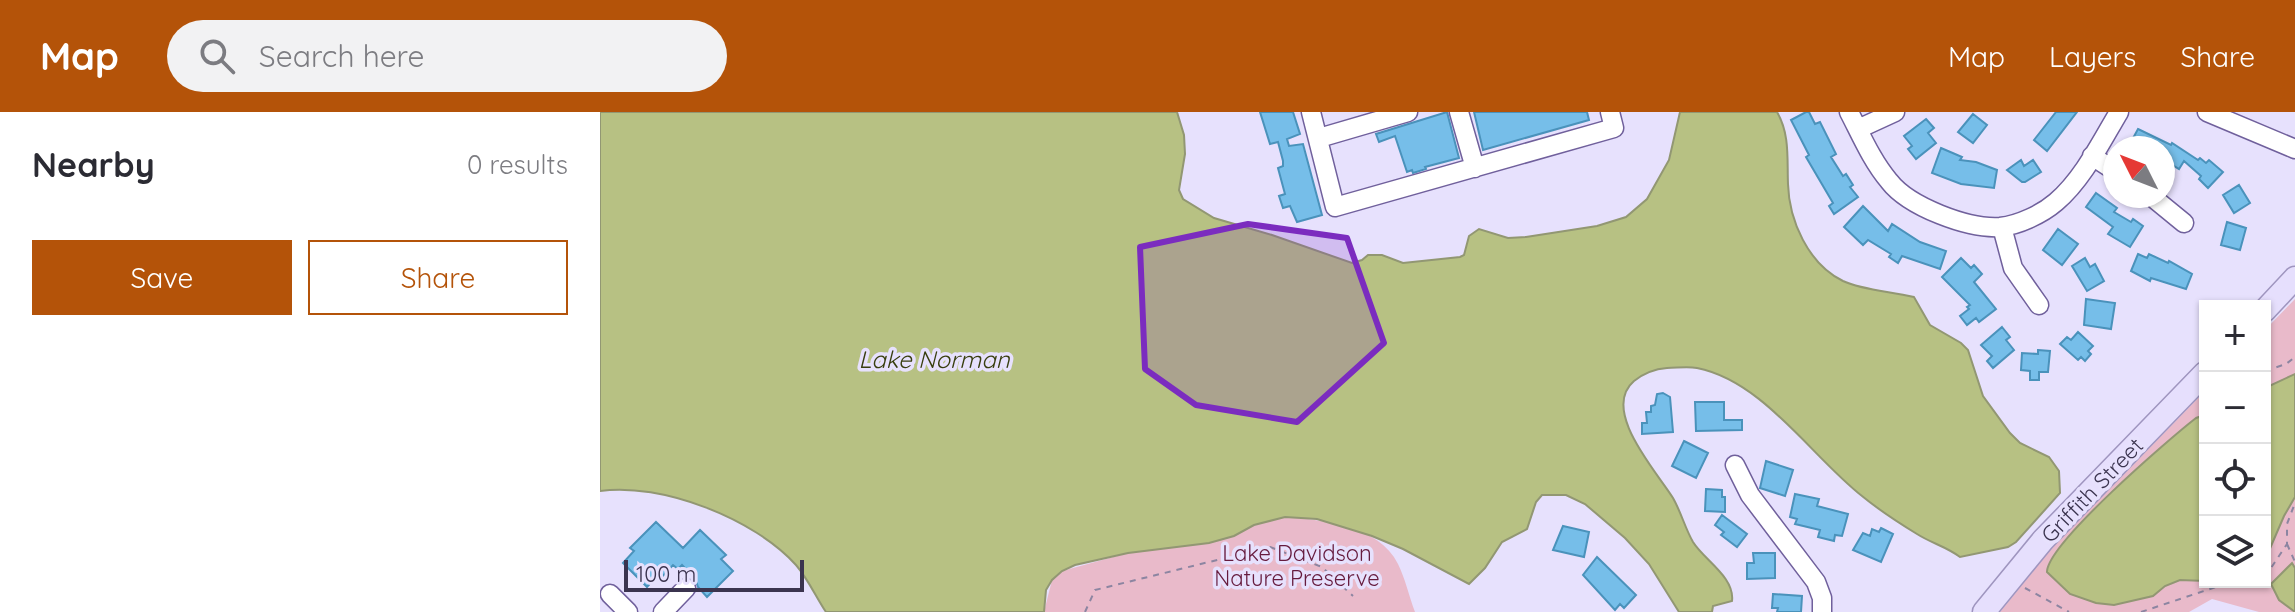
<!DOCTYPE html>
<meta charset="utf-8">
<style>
body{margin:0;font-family:Quicksand,sans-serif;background:#f2f2f3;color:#2b2b33}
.controls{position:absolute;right:24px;bottom:24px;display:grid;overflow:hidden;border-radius:0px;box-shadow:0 2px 6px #0004}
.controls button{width:72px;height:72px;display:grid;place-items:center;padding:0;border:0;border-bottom:2px solid #e1e1e2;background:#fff;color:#2b2b33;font:40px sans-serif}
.compass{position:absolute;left:1503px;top:24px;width:72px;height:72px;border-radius:50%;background:#fff;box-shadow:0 2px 6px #0004;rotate:312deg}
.scale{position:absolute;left:24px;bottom:20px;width:180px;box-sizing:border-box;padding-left:8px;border:4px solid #3b344f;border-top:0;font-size:22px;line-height:28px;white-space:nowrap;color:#3b344f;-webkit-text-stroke:6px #e7e1fd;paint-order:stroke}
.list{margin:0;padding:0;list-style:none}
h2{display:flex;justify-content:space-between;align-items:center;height:104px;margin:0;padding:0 32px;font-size:34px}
h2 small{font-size:26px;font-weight:400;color:#7c7c81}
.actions{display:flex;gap:16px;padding:24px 32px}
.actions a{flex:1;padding:18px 0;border:2px solid #b45309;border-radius:0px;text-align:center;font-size:28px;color:#b45309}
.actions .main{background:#b45309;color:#fff}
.icon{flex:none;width:44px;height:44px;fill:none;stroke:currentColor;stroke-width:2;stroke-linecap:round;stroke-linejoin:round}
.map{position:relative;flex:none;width:1695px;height:500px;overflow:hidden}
header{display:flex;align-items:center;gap:48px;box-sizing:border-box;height:112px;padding:0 40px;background:#b45309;color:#fff}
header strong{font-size:38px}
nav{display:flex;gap:44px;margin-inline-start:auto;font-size:28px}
.search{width:560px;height:72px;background:#f2f2f3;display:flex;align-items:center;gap:20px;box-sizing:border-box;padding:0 28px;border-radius:44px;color:#7c7c81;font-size:30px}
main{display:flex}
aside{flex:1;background:#fff}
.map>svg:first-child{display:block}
</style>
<header>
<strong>Map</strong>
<div class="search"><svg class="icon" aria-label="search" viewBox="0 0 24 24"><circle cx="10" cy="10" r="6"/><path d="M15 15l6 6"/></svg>Search here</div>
<nav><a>Map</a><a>Layers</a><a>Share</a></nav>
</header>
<main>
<aside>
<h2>Nearby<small>0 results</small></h2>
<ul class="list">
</ul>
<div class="actions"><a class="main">Save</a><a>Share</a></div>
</aside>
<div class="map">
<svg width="1695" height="500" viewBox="0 0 1695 500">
<rect width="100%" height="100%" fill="#e7e1fd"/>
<path fill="#e9baca" d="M1695,187V500H1659L1612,487L1589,500H1400L1452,436L1605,279V470H1665V218Z
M685,405C723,408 779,413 798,452C805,466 809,484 815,500H444L452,468L462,459L528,441L609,431L634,424L654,413Z"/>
<path fill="#b7c183" stroke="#929773" stroke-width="2" d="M0,0H577L584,23L585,42L579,78L583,87L614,106L672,123L752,151L762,148L768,143H782L803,151L860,145L864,143L869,124L879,117L908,126L926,125L997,114L1026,105L1047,87L1069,48L1080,0H1177C1190,22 1187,47 1188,72C1189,108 1208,152 1243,169C1265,179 1291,179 1314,185L1330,213L1361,231L1368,238L1383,284L1410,321L1420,331L1449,345L1459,359L1460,381L1416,430L1408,435L1360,445C1347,435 1331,431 1317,422C1299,411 1279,398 1262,384C1211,344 1163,269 1097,256C1087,254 1077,256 1067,256C1054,257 1044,261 1034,269C1000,298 1057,360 1073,386C1081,400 1085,416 1093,430C1104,448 1135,465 1132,489L1113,494L1112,500H1079L1049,452L1025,426L985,392L966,383H942L936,390L927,417L902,430L885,456L869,472L803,437L772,424L717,407L685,405L654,413L634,424L609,431L528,441L475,453L462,459L452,468L446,478L444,500H226C216,485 208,467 196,453C155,407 61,370 0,379Z
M1695,262V385L1684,404L1665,448V276Z
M1605,303V469L1580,468L1565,474L1553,484L1514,493L1496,491L1470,482L1447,460C1447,432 1569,327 1596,306Z
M1692,451L1695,456V500L1679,488L1671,472Z"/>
<path fill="#76bee9" stroke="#4a92bb" stroke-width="2" d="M660,0H693L700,22L687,27L689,34L703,32L722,103L697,110L690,94L683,96L679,84L685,82L678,56L683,54V49L678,30L670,32Z
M847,0L859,46L825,55L826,57L813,61L812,58L807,60L795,24L779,30L776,22Z
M874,0H987L989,8L883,38Z
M1206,0H1209L1215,12L1220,10L1236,42L1231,45L1243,64L1246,62L1253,73L1250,75L1258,85L1234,102L1229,94L1233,91L1206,45L1209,43L1191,8Z
M1456,0H1477L1447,39L1434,28Z
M1373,2L1387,13L1373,31L1358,20Z
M1326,7L1334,16L1328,21L1336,31L1316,47L1308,37L1312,34L1304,24Z
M1538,17L1571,33L1572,31L1598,48L1600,46L1606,51L1609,48L1623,60L1608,76L1599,67L1601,64L1584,49L1579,57L1563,47V36H1535L1536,33L1531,30Z
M1341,36L1362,45L1360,48L1376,50L1397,58L1394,76L1361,72L1332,61Z
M1421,48L1424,54L1433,48L1441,60L1425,70H1422L1407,58Z
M1639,73L1650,91L1634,101L1623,83Z
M1496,81L1517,96L1514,100L1531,110L1533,107L1543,114L1530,135L1508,122L1513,115L1486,95Z
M1263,94L1288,119L1292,112L1320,130L1346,139L1340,157L1302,144L1298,151L1289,145L1291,142L1268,128L1263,133L1244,115Z
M1627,110L1646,116L1640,138L1621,133Z
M1458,117L1478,132L1462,153L1443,138Z
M1538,142L1547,146L1549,142L1568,151L1569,149L1592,162L1586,177L1551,166L1550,169L1531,159Z
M1361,146L1371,156L1374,153L1382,162L1374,170L1396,197L1379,210L1376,206L1367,213L1360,204L1369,197L1367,195L1370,193L1342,165Z
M1485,146L1490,155L1495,152L1504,169L1487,179L1472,154Z
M1486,187L1515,191L1511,217L1484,213Z
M1402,215L1410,225L1406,228L1414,238L1393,256L1387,249L1392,244L1381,233Z
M1478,220L1493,234L1488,239L1491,242L1485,249L1481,245L1478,248L1460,232L1467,225L1471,228Z
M1438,238L1450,239L1448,260H1439V268H1430V259L1421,258L1422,241L1438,242Z
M1063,281L1070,285L1073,320L1042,322V311H1047L1046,300H1051V294L1055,293L1057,282Z
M1095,290H1124V308H1142V318L1096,319Z
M1084,329L1108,341L1096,366L1072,354Z
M1166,349L1193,358L1185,384L1160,376Z
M1106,377L1122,378V385H1125V400L1105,399Z
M1195,382L1219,387L1217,394L1248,402L1242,424L1235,423L1234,429L1218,425L1220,418L1195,412L1197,407L1190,405Z
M1122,403L1147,422L1137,435L1121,423L1124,420L1115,413Z
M56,410L83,436L100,418L126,443L121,447L133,459L107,485L98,475L95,466L82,453L78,457L73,453L59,468L55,466L47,475L23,451L34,439L30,436Z
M963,414L989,420L984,445L953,438Z
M1281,416L1293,422L1281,450L1253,438L1263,421L1270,424L1272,417L1279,420Z
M1153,441H1175V466L1147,467V451H1154Z
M997,445L1036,483L1024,496L1020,492L1015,498L983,463Z
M1173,482L1202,484L1201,500H1177L1178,496H1172Z"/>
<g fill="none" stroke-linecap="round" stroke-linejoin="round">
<g stroke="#70609c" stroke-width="21">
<path id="minor" d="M711,0L735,95L1014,16L1010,0
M859,0L875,56
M1249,0C1261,23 1272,49 1289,69C1309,95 1368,117 1400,115C1419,113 1442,102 1456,90C1483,67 1501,30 1519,0
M1607,0L1695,37
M1258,17L1295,0
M719,26L808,0
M1492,44L1515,59
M1551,84L1584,111
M1402,115L1413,156L1439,193
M1135,353L1150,383L1216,470L1222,486V500
M10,482L28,500
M63,500L86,476"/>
</g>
<g stroke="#9f95bf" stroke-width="25">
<path id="major" d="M1665,198L1695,166
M1384,500L1443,428L1605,261"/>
</g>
<path stroke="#8c85a1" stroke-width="2" stroke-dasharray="6 6" stroke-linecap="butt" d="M1665,259L1686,252L1695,245
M1687,432L1695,450
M1665,465L1687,432V412L1695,391
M1425,476L1469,500
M485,500L495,478L670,435L722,455L753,484
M1541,500L1628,471L1657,470"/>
<use href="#minor" stroke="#fff" stroke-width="18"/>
<use href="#major" stroke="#e6dffd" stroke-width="22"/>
</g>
<path fill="#7b2cbf" fill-opacity="0.2" stroke="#7b2cbf" stroke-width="6" stroke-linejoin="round" d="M648,112L747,126L784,231L697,310L596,293L545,257L540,135Z"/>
<g text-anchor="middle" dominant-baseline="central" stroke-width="7" stroke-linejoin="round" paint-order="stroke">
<g font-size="22" fill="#3b344f" stroke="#e7e1fd">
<text transform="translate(1492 378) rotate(-46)">Griffith Street</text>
</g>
<g font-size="22" fill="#661b3e" stroke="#e7e1fd">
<text x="697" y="441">Lake Davidson<tspan x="697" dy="25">Nature Preserve</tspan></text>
</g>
<g font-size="24" font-style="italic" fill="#383e0f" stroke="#e7e1fd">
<text x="334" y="247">Lake Norman</text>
</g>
</g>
</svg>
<div class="controls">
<button>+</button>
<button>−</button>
<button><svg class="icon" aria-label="locate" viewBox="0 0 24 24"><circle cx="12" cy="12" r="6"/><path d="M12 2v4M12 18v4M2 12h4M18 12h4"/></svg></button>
<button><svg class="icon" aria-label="layers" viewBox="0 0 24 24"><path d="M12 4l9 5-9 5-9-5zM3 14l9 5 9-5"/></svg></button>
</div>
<svg class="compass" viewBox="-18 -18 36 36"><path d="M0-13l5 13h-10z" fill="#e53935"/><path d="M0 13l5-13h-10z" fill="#7c7c81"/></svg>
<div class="scale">100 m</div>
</div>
</main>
